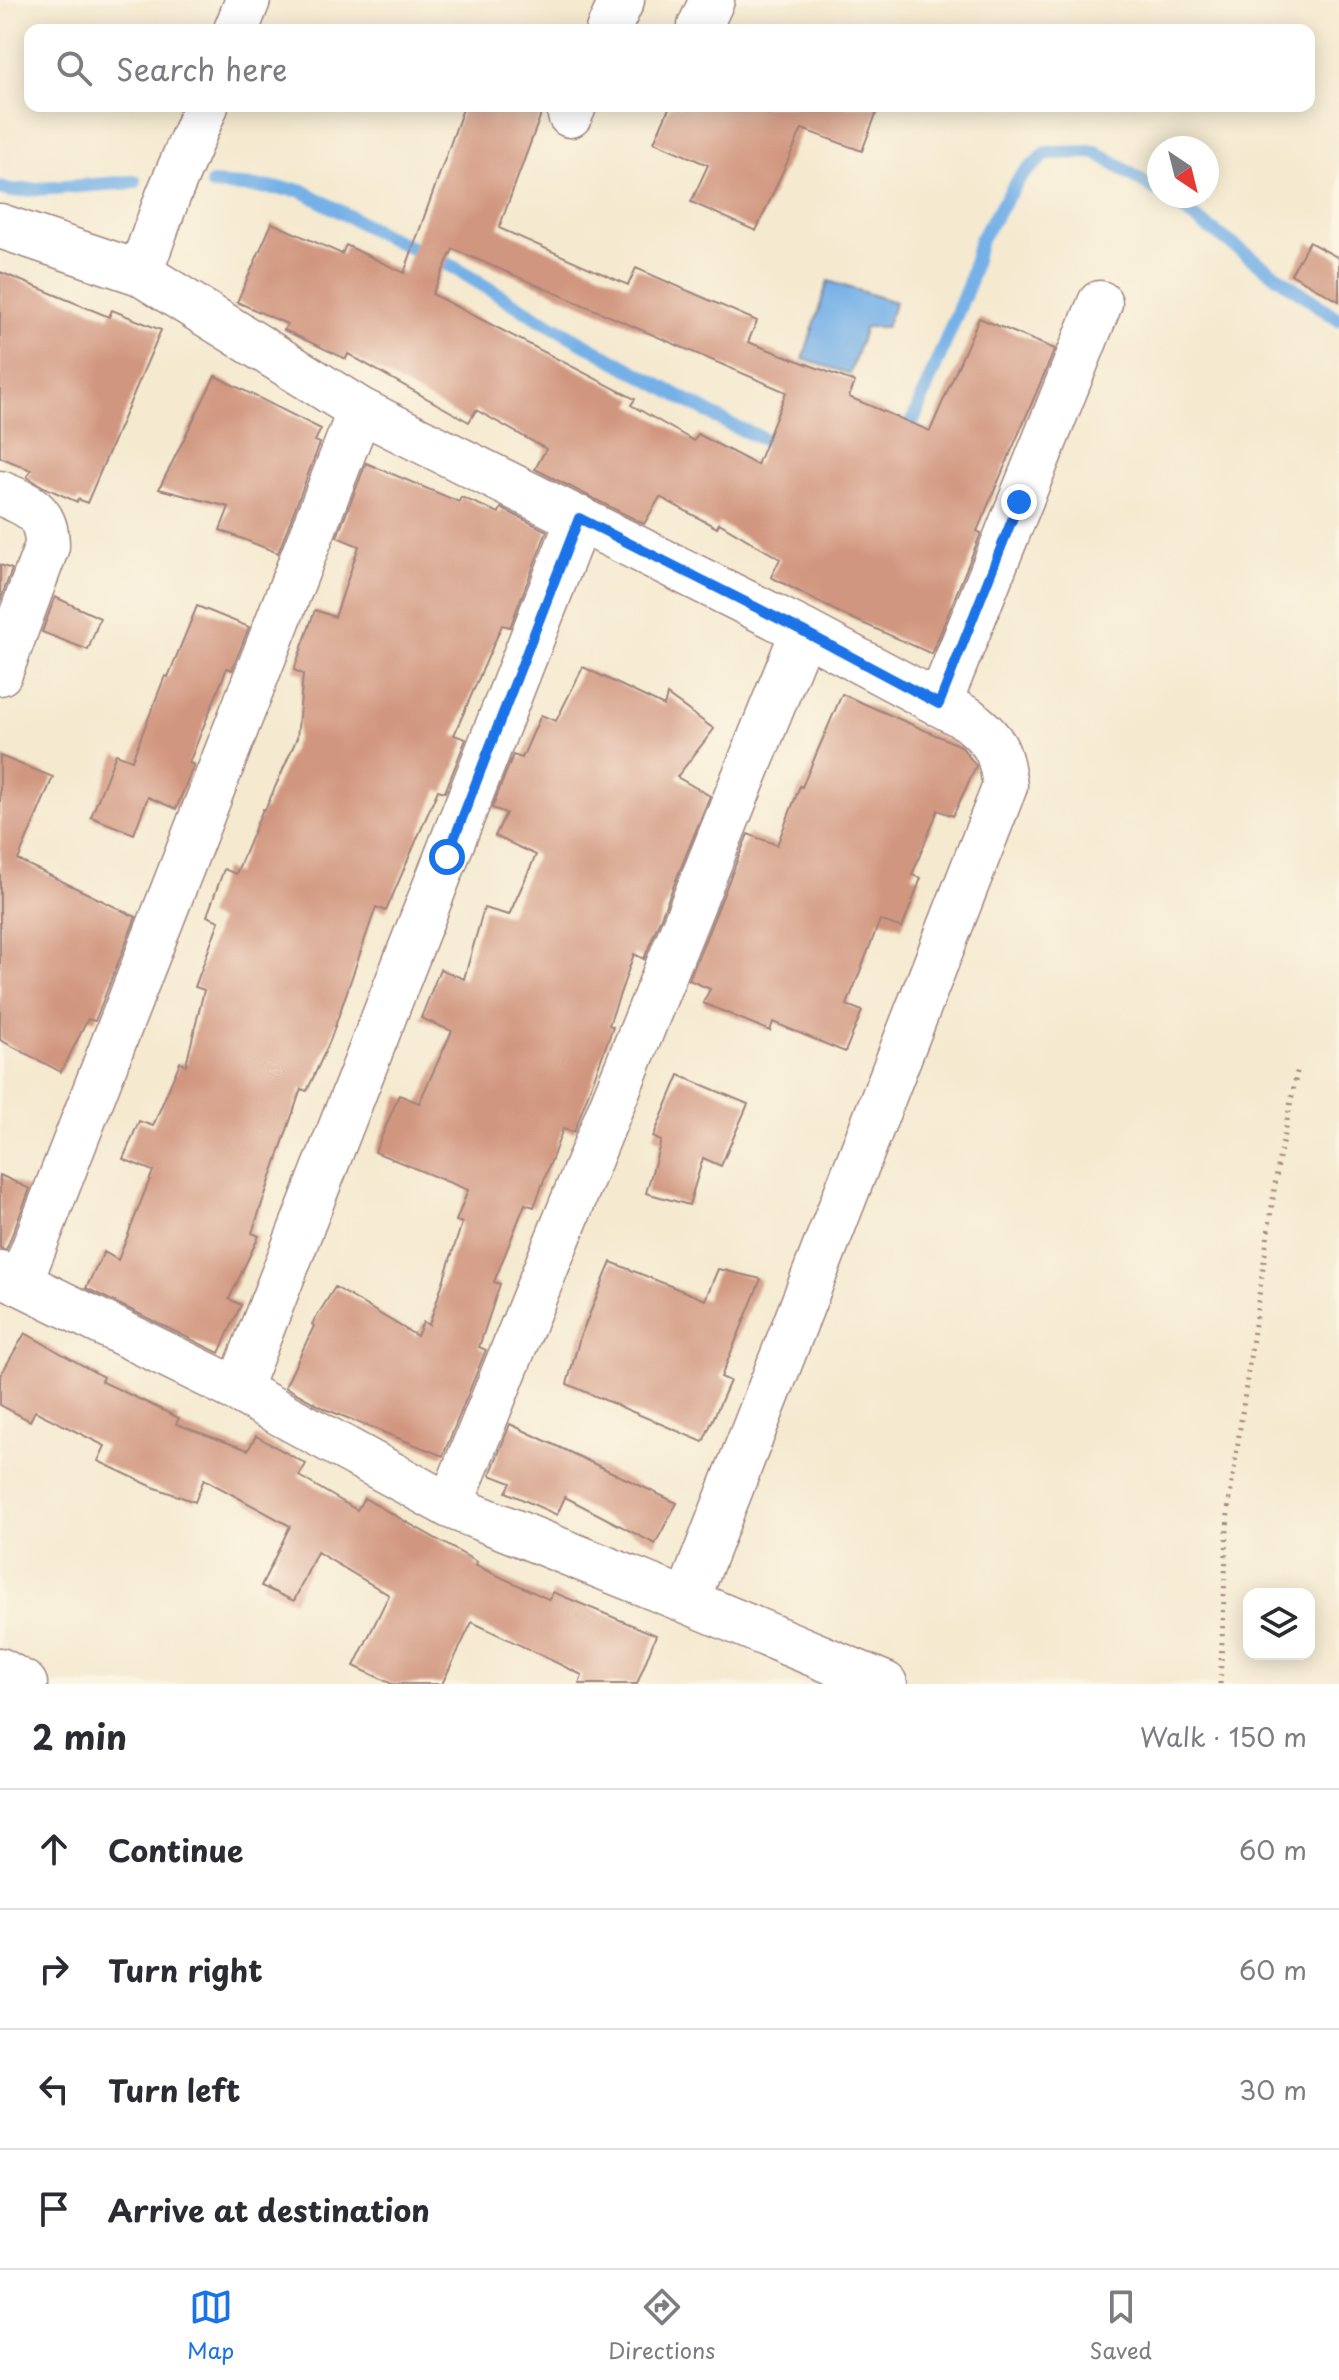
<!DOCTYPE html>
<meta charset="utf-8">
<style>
body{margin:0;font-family:"Playpen Sans",sans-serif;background:#f2f2f3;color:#2b2b33}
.controls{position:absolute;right:24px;bottom:24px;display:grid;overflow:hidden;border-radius:16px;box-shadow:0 4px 20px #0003}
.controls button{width:72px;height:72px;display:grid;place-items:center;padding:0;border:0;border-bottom:2px solid #e1e1e2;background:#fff;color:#2b2b33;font:40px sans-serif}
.compass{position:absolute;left:1147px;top:136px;width:72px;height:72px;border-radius:50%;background:#fff;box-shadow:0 4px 20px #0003;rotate:145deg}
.stop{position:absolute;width:24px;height:24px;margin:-18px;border:6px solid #1a73e8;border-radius:50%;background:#fff}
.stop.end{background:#1a73e8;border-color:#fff;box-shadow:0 2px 8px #0008}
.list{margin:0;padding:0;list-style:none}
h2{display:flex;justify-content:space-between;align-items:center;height:104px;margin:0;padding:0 32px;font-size:34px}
h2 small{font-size:26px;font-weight:400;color:#7c7c81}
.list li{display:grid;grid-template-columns:52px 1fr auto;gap:24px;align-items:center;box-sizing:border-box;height:120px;padding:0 32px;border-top:2px solid #e1e1e2}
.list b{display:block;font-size:30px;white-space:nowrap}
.list em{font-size:26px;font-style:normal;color:#7c7c81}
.icon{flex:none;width:44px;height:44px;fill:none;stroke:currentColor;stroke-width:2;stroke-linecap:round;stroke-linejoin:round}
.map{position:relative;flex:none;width:1339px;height:1684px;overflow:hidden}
.search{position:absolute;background:#fff;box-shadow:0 4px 20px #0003;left:24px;right:24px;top:24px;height:88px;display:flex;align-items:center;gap:20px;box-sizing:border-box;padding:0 28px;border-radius:16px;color:#7c7c81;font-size:30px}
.sheet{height:584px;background:#fff}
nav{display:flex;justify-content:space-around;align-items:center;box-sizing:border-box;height:112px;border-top:2px solid #e1e1e2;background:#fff;font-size:22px;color:#7c7c81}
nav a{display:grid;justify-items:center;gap:4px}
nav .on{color:#1a73e8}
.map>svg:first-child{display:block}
</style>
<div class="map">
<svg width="1339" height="1684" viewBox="0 0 1339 1684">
<rect width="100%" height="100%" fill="#fcf5e5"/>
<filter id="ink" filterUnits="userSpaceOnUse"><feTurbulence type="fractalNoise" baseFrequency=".0125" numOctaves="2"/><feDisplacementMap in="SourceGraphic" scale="16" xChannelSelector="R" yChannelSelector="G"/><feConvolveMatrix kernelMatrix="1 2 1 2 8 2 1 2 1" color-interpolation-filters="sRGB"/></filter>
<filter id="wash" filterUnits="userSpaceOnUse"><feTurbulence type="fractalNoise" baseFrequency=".006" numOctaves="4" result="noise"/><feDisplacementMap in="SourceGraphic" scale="32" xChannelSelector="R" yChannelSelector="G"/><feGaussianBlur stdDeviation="1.8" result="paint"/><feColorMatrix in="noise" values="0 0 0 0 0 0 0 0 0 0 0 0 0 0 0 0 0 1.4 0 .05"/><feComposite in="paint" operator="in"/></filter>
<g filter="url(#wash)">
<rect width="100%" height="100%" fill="#f5ead0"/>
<path fill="#75b0e7" stroke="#606889" stroke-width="2" d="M828,281L895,302L886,327H865L850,374L803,359Z"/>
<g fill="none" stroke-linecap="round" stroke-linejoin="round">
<path stroke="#75b0e7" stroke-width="14" d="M212,184L301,190L379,233L453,267L536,317L729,424L782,447
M0,188L10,191L135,182
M1164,196L1339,320
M905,440L969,284L980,240L1020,177L1047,153L1096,152L1159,192"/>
</g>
<g id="blocks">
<path fill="#d1967f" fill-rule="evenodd" d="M464,106H544L499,228L628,285L636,268L757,321L748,342L855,382L849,397L930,431L979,318L1055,349L977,531L981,533L932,654L840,613L771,577L780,559L719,523L717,528L660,497L644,524L535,469L546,449L476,410L469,422L348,354L346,359L284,330L287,324L237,302L272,223L342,254L346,245L404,273ZM453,249L786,392L757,465L698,434L694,441L631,405L635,399L432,294Z
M670,106H879L862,151L802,129L756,231L691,202L708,165L654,142Z
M1309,242L1339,258V301L1291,274Z
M0,272L109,317L112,310L161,330L87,503L78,499L77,502L44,487L27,477L31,470L0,457Z
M215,376L321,429L315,441L320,443L278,553L220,530L229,507L159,489Z
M366,463L459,502L461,497L499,513L501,508L547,531L510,627L502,625L454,735L466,739L445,792L438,790L386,911L376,907L330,1041L307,1091L301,1089L252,1233L259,1236L229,1299L241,1305L219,1353L86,1288L104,1252L118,1260L153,1171L123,1159L139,1121L153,1126L180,1062L186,1065L204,990L195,987L219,921L207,916L224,869L236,874L263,809L265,810L297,738L303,674L294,670L315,610L335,617L359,546L337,537Z
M0,565L12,569L0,601Z
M55,597L100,618L88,650L42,632Z
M197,606L249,627L232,670L227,668L189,763L194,765L176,809L148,797L134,834L91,817L116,754L132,760L165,676L168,677Z
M583,667L664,706L667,695L714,729L677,777L710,796L644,959L634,954L609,1025L613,1027L574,1132L563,1129L534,1207L525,1204L494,1282L500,1284L479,1347L486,1350L443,1456L325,1409L285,1387L314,1326L312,1324L335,1287L417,1336L423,1322L429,1325L462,1223L456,1221L468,1190L375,1152L399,1095L419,1103L452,1031L421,1018L440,969L464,979L484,908L509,915L536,855L495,836L506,813L492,808L513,755L522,758L541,715L556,721Z
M842,694L961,746L976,766L953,816L938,810L912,875L921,878L902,928L880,920L847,1005L862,1011L845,1052L773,1022L770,1031L703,1003L710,989L689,980L748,834L777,845L800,786L802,787Z
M0,756L53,777L18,860L136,917L95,1021L88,1019L61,1072L0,1040Z
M679,1075L748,1104L721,1166L703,1158L689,1205L646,1193L661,1141L653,1137Z
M0,1175L30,1189L6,1250L0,1248Z
M611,1262L705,1300L718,1269L761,1279L721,1377L730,1381L703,1442L567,1384L580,1337Z
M25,1333L103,1377L101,1381L179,1418L176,1424L248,1450L256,1436L306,1464L299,1476L357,1510L364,1498L477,1562L475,1565L550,1600L553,1592L656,1635L637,1684H579L582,1675L472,1622L442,1684H392L354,1666L389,1595L317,1552L294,1601L261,1586L290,1526L204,1479L195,1502L153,1487L98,1461L105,1446L35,1411L30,1421L0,1405V1376Z
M510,1424L677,1503L655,1544L565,1497L557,1515L506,1492L511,1483L490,1475Z"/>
</g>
</g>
<g filter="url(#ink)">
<use href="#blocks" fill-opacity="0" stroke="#a0847e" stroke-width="2"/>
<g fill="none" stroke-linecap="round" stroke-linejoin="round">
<g stroke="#a0847e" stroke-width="47">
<path id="minor" d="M700,26L712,0
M236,30L248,0
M608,30L622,0
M570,115L574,106
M0,226L140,273L360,410L803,631L968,719C996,742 1000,750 1005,786L687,1601
M140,273L168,196L206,106
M0,493C29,505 47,511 47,546L0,673
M939,704L1100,303
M0,1273L238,1390L450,1506L687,1601L885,1684
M20,1283L360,410
M238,1390L579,518
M450,1506L803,631
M0,1670L25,1684"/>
</g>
<path stroke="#a0847e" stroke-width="5" stroke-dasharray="2 6" stroke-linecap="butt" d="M1220,1684L1228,1511L1278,1164L1298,1067"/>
<use href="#minor" stroke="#fff" stroke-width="44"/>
</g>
</g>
<g fill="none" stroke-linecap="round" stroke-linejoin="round" filter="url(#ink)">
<path stroke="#1a73e8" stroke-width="10" d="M447,857L579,518L803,631L939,704L1019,502"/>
</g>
</svg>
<div class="controls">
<button><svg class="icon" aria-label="layers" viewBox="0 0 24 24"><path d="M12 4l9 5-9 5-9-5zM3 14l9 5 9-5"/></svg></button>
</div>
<svg class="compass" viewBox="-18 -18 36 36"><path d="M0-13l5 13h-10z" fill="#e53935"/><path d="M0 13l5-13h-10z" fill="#7c7c81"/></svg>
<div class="stop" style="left:447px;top:857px"></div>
<div class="stop end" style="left:1019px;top:502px"></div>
<div class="search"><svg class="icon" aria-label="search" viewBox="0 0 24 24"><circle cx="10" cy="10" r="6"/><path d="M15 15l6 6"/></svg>Search here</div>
</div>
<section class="sheet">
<h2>2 min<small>Walk · 150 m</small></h2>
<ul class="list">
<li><svg class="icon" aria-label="ahead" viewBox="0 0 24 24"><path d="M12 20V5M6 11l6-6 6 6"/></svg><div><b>Continue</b></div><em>60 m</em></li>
<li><svg class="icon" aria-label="right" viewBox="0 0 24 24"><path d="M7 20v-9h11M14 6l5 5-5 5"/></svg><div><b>Turn right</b></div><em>60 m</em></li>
<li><svg class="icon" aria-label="left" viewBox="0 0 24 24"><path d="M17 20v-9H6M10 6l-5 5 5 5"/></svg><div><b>Turn left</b></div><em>30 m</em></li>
<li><svg class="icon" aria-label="arrive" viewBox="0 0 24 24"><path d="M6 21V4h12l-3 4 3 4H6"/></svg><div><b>Arrive at destination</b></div></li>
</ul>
</section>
<nav>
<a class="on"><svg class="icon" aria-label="map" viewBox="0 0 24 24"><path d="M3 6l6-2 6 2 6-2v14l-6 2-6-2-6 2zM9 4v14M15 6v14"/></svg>Map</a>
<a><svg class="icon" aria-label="directions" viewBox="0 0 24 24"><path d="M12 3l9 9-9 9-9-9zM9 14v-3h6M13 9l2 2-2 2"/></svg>Directions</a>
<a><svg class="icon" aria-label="saved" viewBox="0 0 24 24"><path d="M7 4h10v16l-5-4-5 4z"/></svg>Saved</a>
</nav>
